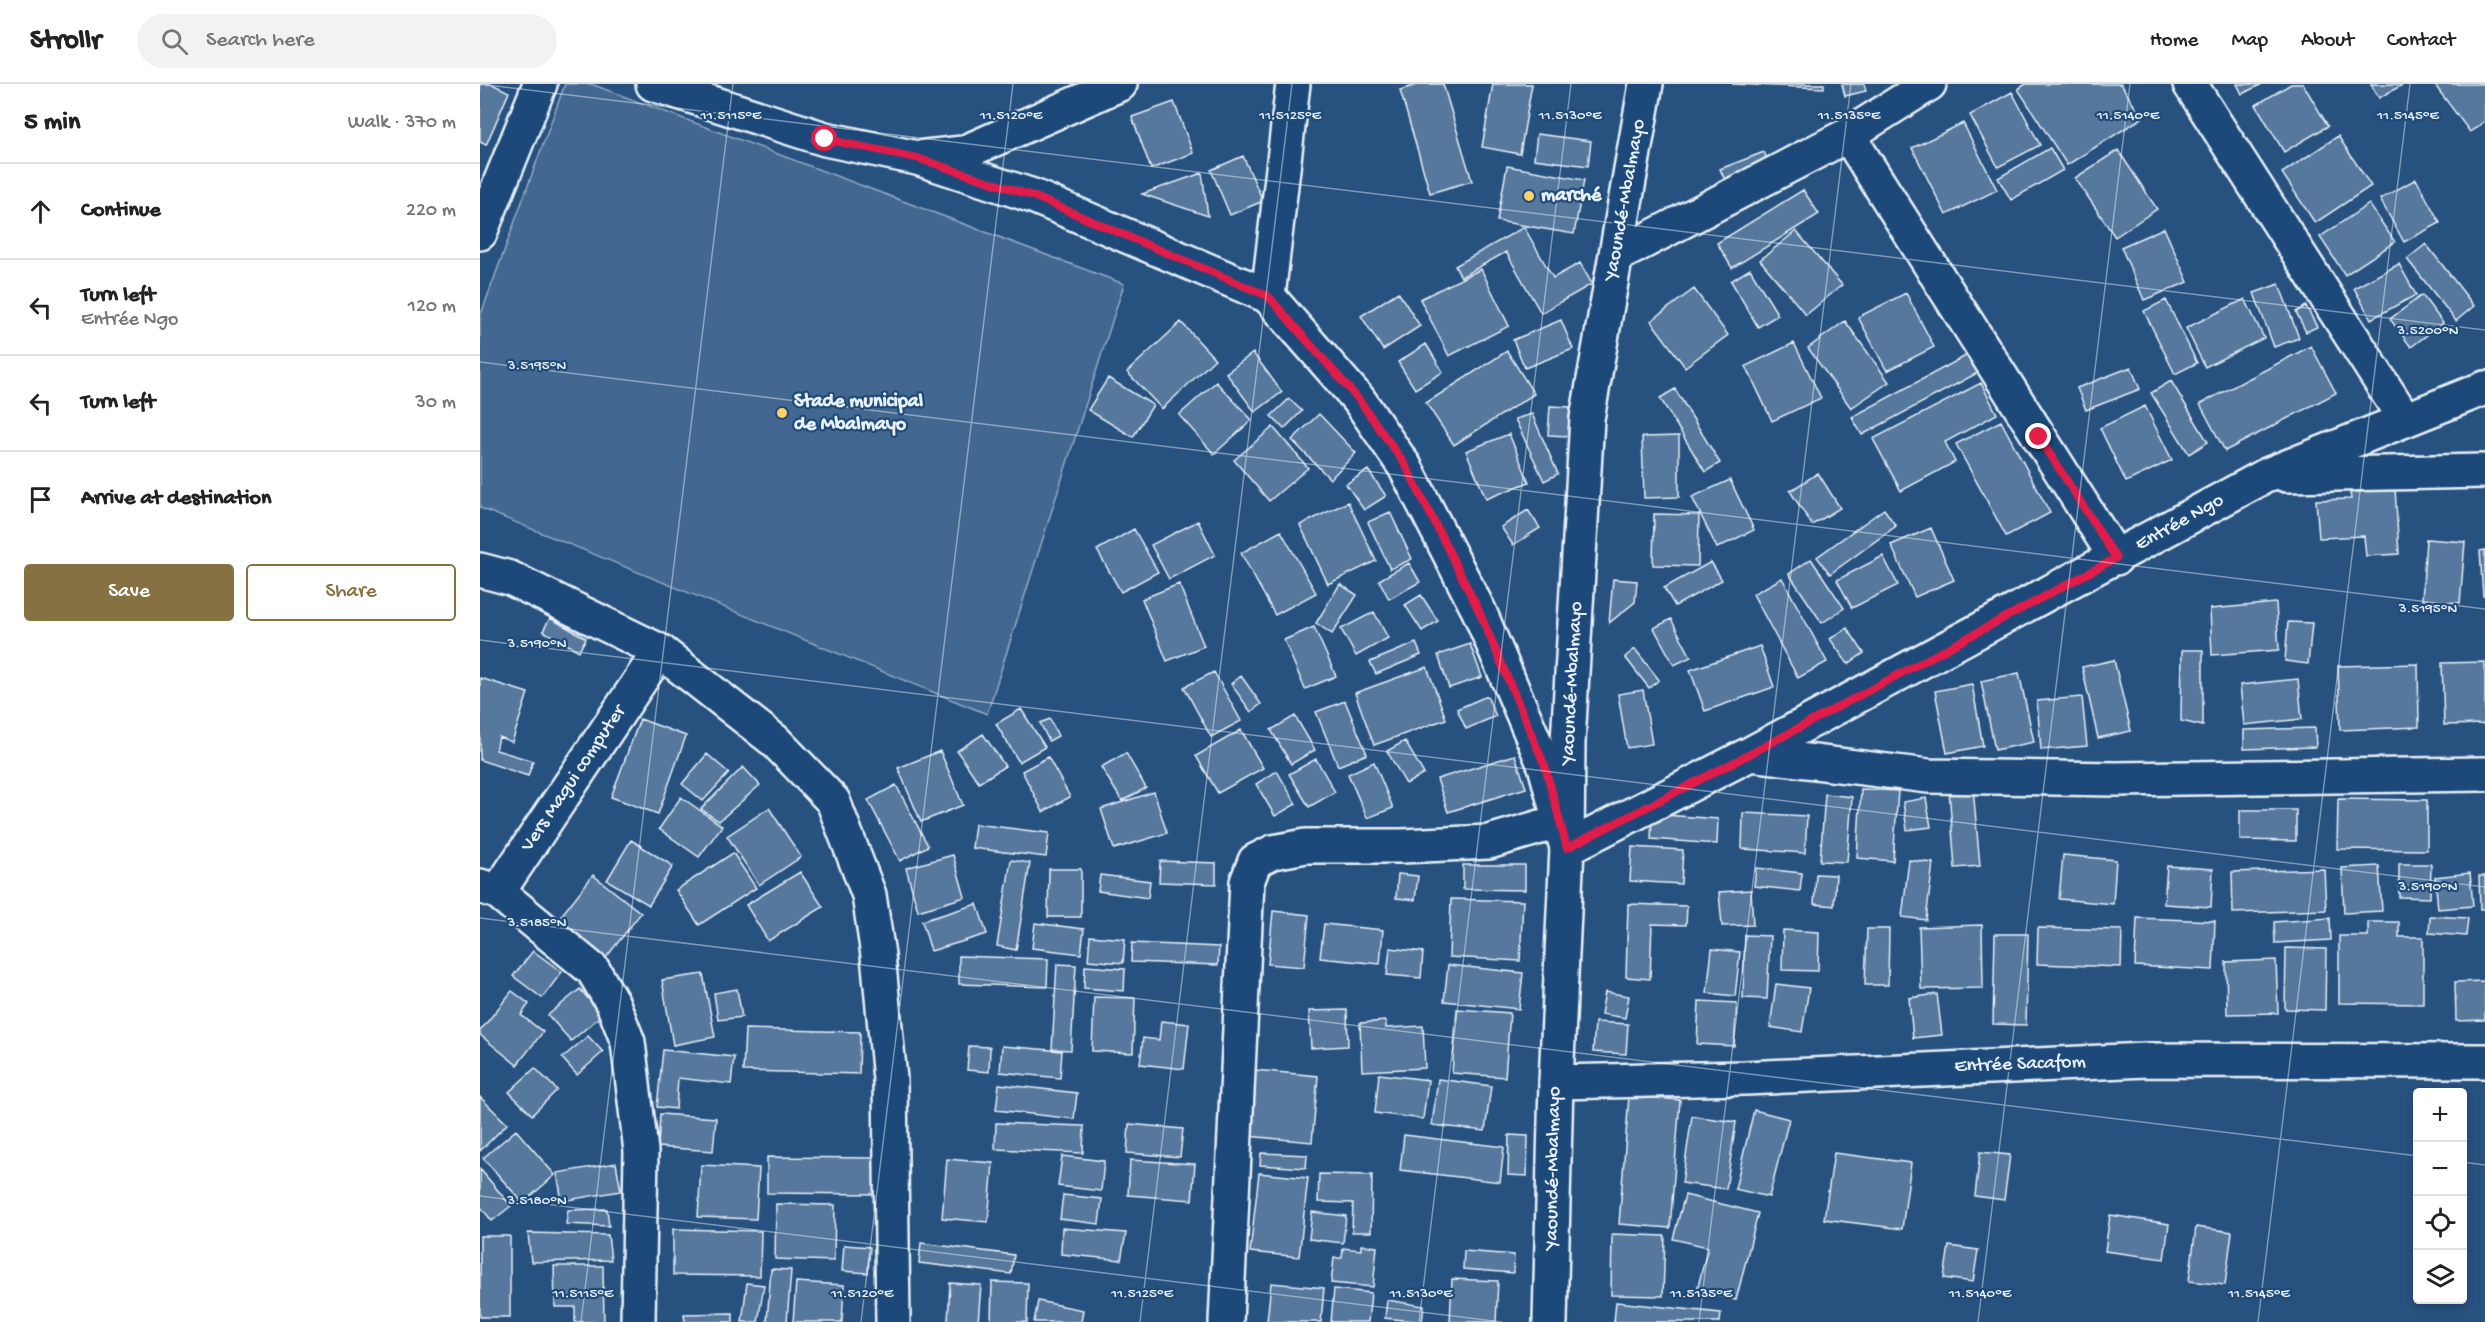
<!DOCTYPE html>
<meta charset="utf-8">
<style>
body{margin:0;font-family:"Gochi Hand",sans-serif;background:#f2f2f2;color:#222}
.controls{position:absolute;right:18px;bottom:18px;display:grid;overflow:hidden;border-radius:6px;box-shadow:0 3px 9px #0003}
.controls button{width:54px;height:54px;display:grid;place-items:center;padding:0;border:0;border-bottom:2px solid #e0e0e0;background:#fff;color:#222;font:30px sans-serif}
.stop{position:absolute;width:18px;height:18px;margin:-14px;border:4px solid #e11d48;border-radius:50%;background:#fff}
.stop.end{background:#e11d48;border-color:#fff;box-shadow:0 2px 6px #0008}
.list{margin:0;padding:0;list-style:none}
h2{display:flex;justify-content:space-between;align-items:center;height:78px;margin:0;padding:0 24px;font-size:26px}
h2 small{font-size:20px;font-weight:400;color:#767676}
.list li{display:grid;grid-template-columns:39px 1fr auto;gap:18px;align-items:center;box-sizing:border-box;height:96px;padding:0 24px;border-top:2px solid #e0e0e0}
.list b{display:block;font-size:22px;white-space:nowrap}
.list p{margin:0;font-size:20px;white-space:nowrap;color:#767676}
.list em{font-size:20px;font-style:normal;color:#767676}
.actions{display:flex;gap:12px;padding:18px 24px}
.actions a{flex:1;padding:14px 0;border:2px solid #857141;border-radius:6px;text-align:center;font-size:21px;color:#857141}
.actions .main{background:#857141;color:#fff}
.icon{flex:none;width:33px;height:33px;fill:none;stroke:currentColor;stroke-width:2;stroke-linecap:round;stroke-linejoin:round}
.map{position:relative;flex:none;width:2005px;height:1238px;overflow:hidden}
header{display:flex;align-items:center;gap:36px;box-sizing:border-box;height:84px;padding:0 30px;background:#fff;border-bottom:2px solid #e0e0e0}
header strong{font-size:28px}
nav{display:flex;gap:33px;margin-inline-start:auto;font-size:21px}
.search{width:420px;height:54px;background:#f2f2f2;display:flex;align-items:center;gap:15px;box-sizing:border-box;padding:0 21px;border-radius:33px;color:#767676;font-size:22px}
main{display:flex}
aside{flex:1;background:#fff}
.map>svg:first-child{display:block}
</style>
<header>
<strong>Strollr</strong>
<div class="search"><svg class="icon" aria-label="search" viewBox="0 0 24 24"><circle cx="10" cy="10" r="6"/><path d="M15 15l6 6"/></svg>Search here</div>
<nav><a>Home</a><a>Map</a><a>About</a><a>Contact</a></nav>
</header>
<main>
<aside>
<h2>5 min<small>Walk · 370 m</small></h2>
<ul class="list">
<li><svg class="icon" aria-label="ahead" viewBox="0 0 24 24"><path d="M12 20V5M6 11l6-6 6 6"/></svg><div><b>Continue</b></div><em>220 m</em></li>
<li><svg class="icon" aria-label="left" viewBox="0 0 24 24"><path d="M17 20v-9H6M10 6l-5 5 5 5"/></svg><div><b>Turn left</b><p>Entrée Ngo</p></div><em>120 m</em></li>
<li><svg class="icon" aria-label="left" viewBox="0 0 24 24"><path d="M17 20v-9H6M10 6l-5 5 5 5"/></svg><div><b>Turn left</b></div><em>30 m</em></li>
<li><svg class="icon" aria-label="arrive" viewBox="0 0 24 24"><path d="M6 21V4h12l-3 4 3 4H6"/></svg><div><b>Arrive at destination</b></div></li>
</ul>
<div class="actions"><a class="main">Save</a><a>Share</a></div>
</aside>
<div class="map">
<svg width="2005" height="1238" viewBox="0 0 2005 1238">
<rect width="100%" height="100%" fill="#27517f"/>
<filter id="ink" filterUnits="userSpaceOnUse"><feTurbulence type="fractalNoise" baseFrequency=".0167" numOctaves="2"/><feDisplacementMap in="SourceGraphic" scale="12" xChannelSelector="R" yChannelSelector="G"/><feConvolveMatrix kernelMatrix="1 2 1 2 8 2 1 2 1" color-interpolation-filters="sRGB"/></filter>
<g filter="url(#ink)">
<path fill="#436891" stroke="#96acc4" stroke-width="1.5" d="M85,0H111L644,200L507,630L0,424V233Z"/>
<path fill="#57789d" stroke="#e8f1f8" stroke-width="1.5" d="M0,0H12L29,8L6,61L0,58Z
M940,0H963L992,97L950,109L920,6Z
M1013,0H1052L1040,70L1002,63Z
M1252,0H1344V4Z
M1362,0H1384L1386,7L1365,12Z
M1546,0H1641L1662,34L1587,81L1538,5Z
M1757,0H1782L1762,10Z
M1811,0H1823L1848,42L1804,68L1776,21Z
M1891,0H1924L1899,14Z
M1954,0H2005V37L1990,48Z
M1532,8L1560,61L1518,83L1490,31Z
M694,18L713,69L671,85L652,33Z
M1483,39L1517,106L1466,131L1432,64Z
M1057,50L1111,57L1108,82L1054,75Z
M1858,52L1891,102L1835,139L1802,89Z
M1570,64L1583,86L1531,116L1518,94Z
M1638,66L1677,125L1635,153L1595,94Z
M1284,68L1291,84L1247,101L1240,85Z
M763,72L783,117L750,131L731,86Z
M1027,82L1104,96L1094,150L1017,137Z
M722,89L728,132L662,110Z
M1936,95L1960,139L1924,158L1900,115Z
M1323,106L1339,130L1252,184L1237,159Z
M1889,120L1915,158L1865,191L1840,153Z
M1044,143L1073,194L1100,179L1112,200L1061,229L1026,168L981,193L975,182Z
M1684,144L1708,198L1664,216L1641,163Z
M1316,147L1362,201L1326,231L1280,176Z
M1946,160L1994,222L1976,237L1927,175Z
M1919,180L1936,211L1891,235L1874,204Z
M1001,185L1029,242L969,272L940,215Z
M1270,185L1298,231L1278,243L1251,197Z
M1799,200L1819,254L1794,263L1774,209Z
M1214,205L1248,251L1205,283L1171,237Z
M918,208L940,242L903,266L881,232Z
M1426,209L1454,263L1407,287L1378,233Z
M1942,211L1963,239L1931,263L1910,235Z
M1765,215L1784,254L1725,283L1706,244Z
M1686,216L1717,279L1695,290L1664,227Z
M1826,222L1837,243L1826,248L1816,228Z
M1081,236L1093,265L1045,284L1033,256Z
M1365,237L1409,298L1371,324L1328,264Z
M701,238L735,275L682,325L647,288Z
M1314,259L1341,314L1292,337L1266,282Z
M946,260L963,288L935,305L918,278Z
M1831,262L1856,309L1745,367L1720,320Z
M1027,267L1054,310L974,361L946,319Z
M1493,268L1503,286L1382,351L1372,333Z
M773,269L802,308L775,328L746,289Z
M1651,283L1660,305L1606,326L1597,304Z
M628,294L673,321L653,353L608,326Z
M1691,297L1728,358L1709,370L1671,309Z
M736,298L772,336L734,370L699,331Z
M1501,299L1517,330L1465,358L1475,378L1421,407L1393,355Z
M1195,305L1240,379L1225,388L1180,314Z
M809,315L822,327L804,345L791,332Z
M1070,322L1090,323L1088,352L1068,351Z
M1665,322L1692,376L1646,398L1620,344Z
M839,330L876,369L850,395L812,356Z
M1052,330L1078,390L1064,397L1035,335Z
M1521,337L1570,429L1526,452L1476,360Z
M793,343L828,384L789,417L754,376Z
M1029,350L1049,398L1006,415L986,367Z
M1199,352V413L1164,414L1162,353Z
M888,386L906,412L884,426L866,400Z
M1338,389L1360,424L1332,441L1310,407Z
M1250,396L1274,446L1237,464L1212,413Z
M1915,404L1919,470L1886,472L1884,452L1839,454L1836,416L1871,415L1870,409Z
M868,418L896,477L848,500L820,441Z
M1404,425L1416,442L1350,490L1337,473Z
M1048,426L1060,444L1033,461L1021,443Z
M910,428L932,475L910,485L888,438Z
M1174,430L1219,431L1218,482L1173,481Z
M718,437L735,471L689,495L671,461Z
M1451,444L1474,496L1435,513L1411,461Z
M654,445L678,488L641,508L617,466Z
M801,447L836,509L795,531L761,469Z
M1946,455L1985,458L1980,519L1942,516Z
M2005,466V512H2003L2000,467Z
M1403,472L1418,501L1372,524L1357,496Z
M1331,475L1364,524L1342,539L1309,490Z
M1231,478L1242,496L1195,522L1184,504Z
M929,479L940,498L909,515L899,496Z
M1302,494L1347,578L1318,594L1273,510Z
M1133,495L1157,497L1155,518L1129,539Z
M699,500L724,562L687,577L662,515Z
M860,500L877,511L852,550L836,539Z
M941,511L958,537L942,547L925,521Z
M1796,519L1799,566L1732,571L1730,525Z
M894,528L908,554L876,572L861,545Z
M70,534L106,554L99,567L63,547Z
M1191,535L1211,573L1194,581L1174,544Z
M1808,538L1832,539L1828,580L1805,577Z
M834,543L856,592L825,605L804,556Z
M1367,544L1384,569L1368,580L1350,555Z
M936,559L941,571L896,590L890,578Z
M990,560L1002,593L969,604L958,571Z
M1280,562L1294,603L1225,627L1210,586Z
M1155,565L1179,596L1169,604L1145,573Z
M1702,566H1723V642L1701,637Z
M1634,576L1651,647L1618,654L1602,583Z
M2005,578V640L1964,641L1962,579Z
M1938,580L1939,643L1860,646L1858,582Z
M947,583L966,635L894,661L875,609Z
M734,588L761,637L731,653L704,603Z
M1539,589L1554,658L1515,666L1501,597Z
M761,592L781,620L771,628L751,600Z
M0,594L48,609L32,658L19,653L16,666L53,677L48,692L0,676Z
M1818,595L1822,635L1764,641L1760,601Z
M1492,600L1503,662L1467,669L1455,607Z
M1163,606L1172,660L1147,664L1138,610Z
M1007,612L1016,632L986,645L977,625Z
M1602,613L1607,662L1561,666L1557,617Z
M865,617L887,670L858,682L836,628Z
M541,625L565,663L539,678L516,640Z
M815,632L835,666L811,680L791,646Z
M160,635L206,652L178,730L131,713Z
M570,635L578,652L569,657L560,639Z
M1835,644L1836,663L1764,665V646Z
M761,646L783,684L738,709L716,672Z
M503,650L525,682L499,699L477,667Z
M925,657L944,690L926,700L907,667Z
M460,667L483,721L441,738L418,684Z
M646,669L666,704L642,717L621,683Z
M227,670L249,689L223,717L202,700Z
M1035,671L1046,704L968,728L957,695Z
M568,673L590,713L563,728L542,687Z
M836,675L855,708L829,723L809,690Z
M894,678L913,724L887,734L868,690Z
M263,683L280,701L239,737L221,725Z
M797,687L816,720L795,732L776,700Z
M416,701L448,762L420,777L388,716Z
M1493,704L1500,782L1475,784L1469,706Z
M1381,705L1418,707L1413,777L1377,774Z
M674,708L687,749L634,765L621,725Z
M1345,710L1372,713L1367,778L1340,777Z
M201,713L242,742L219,773L179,745Z
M1446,714L1451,743L1427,746L1423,718Z
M1858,715L1947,716V766L1857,765Z
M289,724L321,773L279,801L247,752Z
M1760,726H1816V757L1760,756Z
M1263,729L1327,732L1325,769L1262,765Z
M1172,730L1238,735L1237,760L1171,755Z
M495,740L569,749L566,773L492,764Z
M151,756L193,782L169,821L127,796Z
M1152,763L1203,766L1201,800L1150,797Z
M253,769L276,804L219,841L196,806Z
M473,771L485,813L438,827L426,784Z
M1583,771L1636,776L1633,820L1579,815Z
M531,776L550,779L536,866L517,862Z
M1429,776L1453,779L1446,836L1422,833Z
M680,777L736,779V800L679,798Z
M1919,780H1951L1950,814L1919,813Z
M983,781H1045V806L983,805Z
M1687,782L1733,785L1731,823L1684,820Z
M1899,782L1902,827L1864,829L1862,784Z
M1276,784L1322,789L1320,807L1274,802Z
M569,785H601V833H568Z
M1844,785L1846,826L1753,829L1752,788Z
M320,788L343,823L288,857L266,821Z
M1990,789L1993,822L1958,825L1955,793Z
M918,790L938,792L935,816L916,814Z
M1336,790L1356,791L1354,822L1334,820Z
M113,791L161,829L125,875L77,837Z
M620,791L670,797L668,814L618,807Z
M1999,792H2005V825H2000Z
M1271,806L1273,841L1242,842L1239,808Z
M971,815L1043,817L1040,877L969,873Z
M497,820L507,850L451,867L442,837Z
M1148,820L1207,822L1206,841L1172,840L1170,895L1146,893Z
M793,827L829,831L824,883L788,880Z
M1950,832L1988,834L1986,852L1949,849Z
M1657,834L1735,837L1733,886L1655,882Z
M1850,834L1851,856L1795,859L1794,838Z
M1888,838H1919V853H1943V920L1859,919V852H1888Z
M555,839L604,845L601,870L552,864Z
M844,840L903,846L900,880L840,874Z
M1502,841L1503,904L1441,905L1439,843Z
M1558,844L1642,846L1641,883L1557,880Z
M1387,845H1409L1408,901H1385Z
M1303,846L1339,848L1338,887L1302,886Z
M1515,850H1548L1546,941L1513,940Z
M1265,851L1290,852L1287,915L1263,914Z
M610,852L645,855L643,879L608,876Z
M652,859L739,863L738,881L651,878Z
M910,864L943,868L941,894L907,891Z
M1806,864L1846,865L1845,926L1805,925Z
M1232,865L1260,868L1255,912L1227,909Z
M53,867L82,888L62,914L33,892Z
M479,872L568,875L567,903L479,900Z
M1796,876L1798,929L1747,930L1746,878Z
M577,880L596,881L591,966L572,965Z
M968,881L1043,889L1039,925L964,917Z
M605,882L645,885L644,907L604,904Z
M223,890L235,953L193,961L182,896Z
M2005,897V936L1976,937L1975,898Z
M1296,900L1329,904L1322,948L1290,943Z
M100,905L122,931L91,957L68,931Z
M257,905L262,933L238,936L234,909Z
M32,907L49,920L41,931L63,948L37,981L0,951V947Z
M1125,908L1149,912L1145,934L1121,930Z
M1457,910L1462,951L1433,954L1429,914Z
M614,913L655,914L653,969L612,967Z
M1219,917L1257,919L1254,962L1217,960Z
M977,925L1030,929L1025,993L972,989Z
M867,926L868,962L831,964L829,927Z
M681,937L709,940L704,985L660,980L663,954L679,956Z
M906,937V944L943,942L945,984L882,987L880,939Z
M1115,938L1148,940L1146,970L1113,968Z
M265,945L380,948L379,990L263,987Z
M108,952L123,968L97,991L82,974Z
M489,962L510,963L509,988L487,986Z
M522,962L582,967L580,994L520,988Z
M183,966L254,973L251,1000L198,994L196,1025L177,1023Z
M55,984L77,1006L52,1031L29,1008Z
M774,986L838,992L832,1058L767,1052Z
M899,990L948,996L943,1035L895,1029Z
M958,995L1011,1002L1005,1047L952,1041Z
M519,1000L597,1009L594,1035L516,1026Z
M1149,1012L1200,1016L1190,1144L1139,1140Z
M0,1013L27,1040L0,1067Z
M1274,1026L1309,1035L1289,1113L1255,1105Z
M180,1030L236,1034L233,1067L178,1063Z
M1212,1032L1256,1038L1246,1105L1202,1099Z
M516,1039L604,1042L603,1069L515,1065Z
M649,1040L703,1045L700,1073L647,1069Z
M36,1046L75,1091L43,1119L3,1074Z
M924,1051L1024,1063L1020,1098L920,1086Z
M1029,1051L1048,1052L1047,1092L1028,1091Z
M1500,1068L1530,1071L1524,1116L1495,1112Z
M781,1069L827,1071L826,1084L780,1081Z
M1354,1069L1431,1079L1422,1145L1344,1135Z
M582,1072L624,1077L621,1107L578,1102Z
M287,1073L395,1074V1110L287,1109Z
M467,1075L513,1079L508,1138L462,1134Z
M650,1076L715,1080L712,1116L648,1111Z
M136,1079L141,1107L82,1117L77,1089Z
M221,1081L279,1084L276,1135L218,1133Z
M0,1085L31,1122L12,1137L0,1122Z
M779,1089L828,1094L819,1173L770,1168Z
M839,1090L892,1091L891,1148H872L873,1119L838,1118Z
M583,1111L622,1115L619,1140L580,1135Z
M1205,1111L1278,1129L1256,1216L1217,1206L1228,1163L1193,1155Z
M296,1120L355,1121L354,1177L295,1175Z
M127,1125L129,1142L86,1140L88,1126Z
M832,1128L866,1132L863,1159L829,1155Z
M1630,1131L1689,1140L1684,1175L1625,1167Z
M1716,1143L1752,1148L1745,1201L1709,1197Z
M582,1144L646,1149L641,1176L581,1170Z
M193,1145L281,1147L280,1192L193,1191Z
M48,1149L128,1151L131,1176L51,1178Z
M1132,1150L1185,1152L1183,1212L1131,1211Z
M0,1152H30V1233H0Z
M441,1159L534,1171L531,1190L439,1179Z
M364,1161L390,1163L388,1189L362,1187Z
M881,1161L897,1163L893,1203L851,1199L854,1174H862L863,1164L881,1166Z
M1469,1162L1498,1166L1493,1198L1464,1194Z
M984,1167L1034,1171L1033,1189L983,1185Z
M74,1182H123L124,1238H95V1223H75Z
M291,1185L311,1186L307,1238H287Z
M972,1195L1018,1197L1016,1238H970Z
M316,1198L364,1201L362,1238H313Z
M512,1198L548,1199L547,1238H511Z
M267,1199L284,1201L278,1238H262Z
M470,1199L501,1201L498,1238H468Z
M791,1199L844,1204L841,1238H787Z
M854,1205L891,1209L888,1238H851Z
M907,1216L944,1222L942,1238L905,1234Z
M558,1217L603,1226L601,1238H554Z
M1136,1218L1241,1229L1240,1238H1134Z
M253,1229V1238H205L204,1230Z"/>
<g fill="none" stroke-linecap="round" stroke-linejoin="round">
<g stroke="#e8f1f8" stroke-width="38">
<path id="minor" d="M173,0L345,55L437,74L553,112L788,212L879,316L925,383L999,527L1065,682L1087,764L1270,670L1787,391L2005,304
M1710,0L1924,334
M1368,51L1636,474
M445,73L483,69L640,0
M0,149L60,0
M1136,172L1368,51L1449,0
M788,212L813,0
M1806,391L2005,387
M0,486L30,494L180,567L295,657L353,717L389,811L398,871L410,995L413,1238
M1270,670L1448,692L1635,695L2005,690
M0,802L18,808L180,567
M18,808L113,886L133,920L148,958L161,1067L158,1238
M1076,998L1265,994L1666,976L2005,977
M746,1238L767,798L775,777L793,768L826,762H922L1009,758L1081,737"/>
</g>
<g stroke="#e8f1f8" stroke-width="38">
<path id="highway" d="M1070,1238L1076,998L1087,764L1088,658L1107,335L1166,0"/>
</g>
<use href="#minor" stroke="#1f4a7a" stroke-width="33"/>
<use href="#highway" stroke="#1f4a7a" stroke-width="33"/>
</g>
</g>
<g fill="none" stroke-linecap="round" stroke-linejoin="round" filter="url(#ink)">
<path stroke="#e11d48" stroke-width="8" d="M345,55L437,74L553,112L788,212L879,316L926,382L999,527L1065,682L1087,764L1270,670L1636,474L1559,353"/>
</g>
<path fill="none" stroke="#e8f1f8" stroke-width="1.5" stroke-opacity="0.45" d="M0,0L2005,246M0,278L2005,525M0,556L2005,803M0,834L1938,1072M1982,1078L2005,1081M0,1112L1022,1238M101,1238L253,0M381,1238L533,0M660,1238L812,0M939,1238L1091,0M1219,1238L1371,0M1498,1238L1650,0M1778,1238L1930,0"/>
<g fill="#ffd166" stroke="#1f4a7a" stroke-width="2">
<circle cx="1049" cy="112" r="6"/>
<circle cx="302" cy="329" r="6"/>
</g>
<g text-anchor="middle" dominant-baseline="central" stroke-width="4.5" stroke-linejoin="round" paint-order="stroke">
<g font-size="20" font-weight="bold" fill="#e8f1f8" stroke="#1f4a7a" text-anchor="start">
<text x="1061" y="112">marché</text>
<text x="314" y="318">Stade municipal<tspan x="314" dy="23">de Mbalmayo</tspan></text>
</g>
<g font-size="20" fill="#e8f1f8" stroke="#1f4a7a">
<text transform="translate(1146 116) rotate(-80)">Yaoundé-Mbalmayo</text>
<text transform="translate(1700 439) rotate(-29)">Entrée Ngo</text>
<text transform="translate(1093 599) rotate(-87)">Yaoundé-Mbalmayo</text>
<text transform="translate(94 695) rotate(-56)">Vers Magui computer</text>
<text transform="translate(1540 981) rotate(-2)">Entrée Sacafom</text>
<text transform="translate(1074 1084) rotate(-89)">Yaoundé-Mbalmayo</text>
</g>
</g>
<g font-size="15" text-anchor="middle" fill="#e8f1f8" stroke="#1f4a7a" stroke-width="4.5" stroke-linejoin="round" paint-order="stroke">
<text x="251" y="35">11.5115°E</text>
<text x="531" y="35">11.5120°E</text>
<text x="810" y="35">11.5125°E</text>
<text x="1090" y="35">11.5130°E</text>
<text x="1369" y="35">11.5135°E</text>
<text x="1648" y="35">11.5140°E</text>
<text x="1928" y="35">11.5145°E</text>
<text x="1948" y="250">3.5200°N</text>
<text x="57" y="285">3.5195°N</text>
<text x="1948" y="528">3.5195°N</text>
<text x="57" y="563">3.5190°N</text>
<text x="1948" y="806">3.5190°N</text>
<text x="57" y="842">3.5185°N</text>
<text x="57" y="1120">3.5180°N</text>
<text x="103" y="1213">11.5115°E</text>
<text x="382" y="1213">11.5120°E</text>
<text x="662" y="1213">11.5125°E</text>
<text x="941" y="1213">11.5130°E</text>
<text x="1221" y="1213">11.5135°E</text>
<text x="1500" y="1213">11.5140°E</text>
<text x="1779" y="1213">11.5145°E</text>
</g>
</svg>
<div class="controls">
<button>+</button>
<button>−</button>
<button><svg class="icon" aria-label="locate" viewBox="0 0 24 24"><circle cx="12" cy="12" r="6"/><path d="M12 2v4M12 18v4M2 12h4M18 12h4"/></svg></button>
<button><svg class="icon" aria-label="layers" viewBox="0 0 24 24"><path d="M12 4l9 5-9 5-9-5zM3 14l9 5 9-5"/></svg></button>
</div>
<div class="stop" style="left:345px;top:55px"></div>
<div class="stop end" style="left:1559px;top:353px"></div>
</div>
</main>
